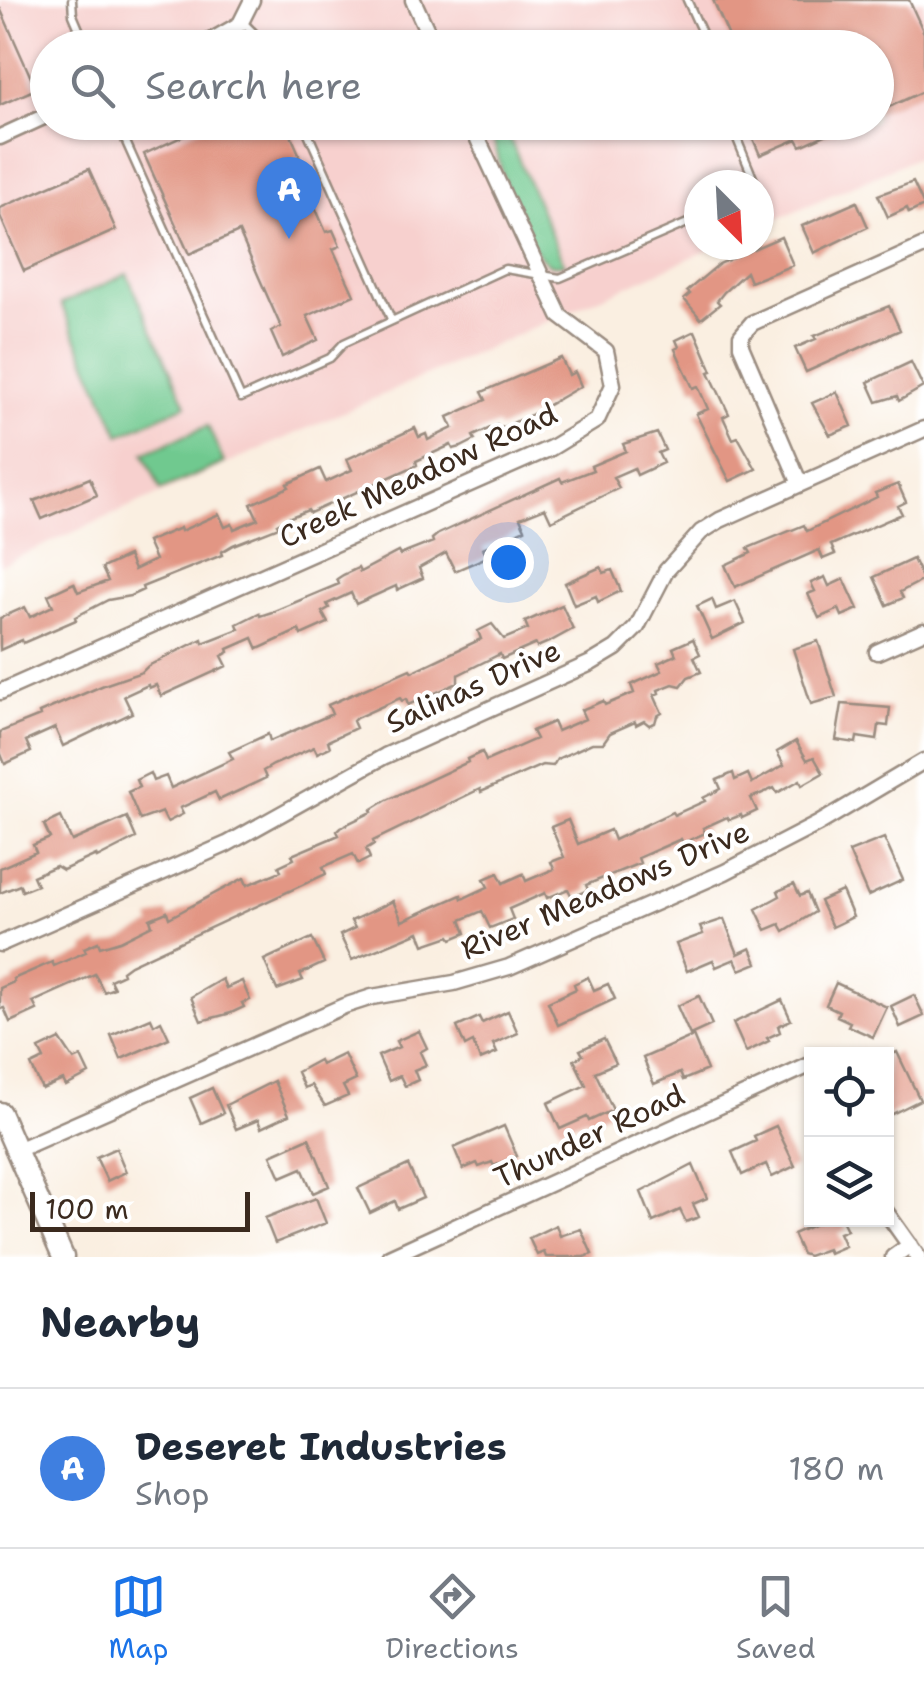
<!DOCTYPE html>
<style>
body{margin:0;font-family:"Shantell Sans",sans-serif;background:#f6f6f7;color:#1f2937}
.controls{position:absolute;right:30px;bottom:30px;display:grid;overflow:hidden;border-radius:0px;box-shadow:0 2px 8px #0004}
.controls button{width:90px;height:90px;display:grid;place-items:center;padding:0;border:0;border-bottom:2px solid #e0e1e3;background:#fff;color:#1f2937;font:50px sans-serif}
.compass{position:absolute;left:684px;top:170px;width:90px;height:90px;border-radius:50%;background:#fff;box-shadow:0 2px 8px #0004;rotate:156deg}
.scale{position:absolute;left:30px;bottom:25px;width:220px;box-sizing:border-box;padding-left:10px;border:5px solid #3b2a1e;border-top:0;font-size:28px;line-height:35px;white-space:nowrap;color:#3b2a1e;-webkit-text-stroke:8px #fff;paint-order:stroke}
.you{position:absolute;left:508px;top:562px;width:35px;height:35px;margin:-25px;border:8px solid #fff;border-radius:50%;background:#1a73e8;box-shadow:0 0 0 15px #1a73e833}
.badge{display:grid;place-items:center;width:65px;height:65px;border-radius:50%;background:#1a73e8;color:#fff;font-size:32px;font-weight:700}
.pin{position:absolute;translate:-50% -82px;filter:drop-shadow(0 2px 5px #0008)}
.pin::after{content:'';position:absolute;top:52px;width:35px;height:30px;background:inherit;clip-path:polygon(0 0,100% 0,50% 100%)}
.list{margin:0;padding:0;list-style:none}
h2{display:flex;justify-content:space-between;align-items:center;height:130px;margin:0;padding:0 40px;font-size:42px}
h2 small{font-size:32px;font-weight:400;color:#747a83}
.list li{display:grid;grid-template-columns:65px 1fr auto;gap:30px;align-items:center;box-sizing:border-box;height:160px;padding:0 40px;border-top:2px solid #e0e1e3}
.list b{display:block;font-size:38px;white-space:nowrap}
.list p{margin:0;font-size:32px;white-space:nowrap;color:#747a83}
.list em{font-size:32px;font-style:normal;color:#747a83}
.icon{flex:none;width:55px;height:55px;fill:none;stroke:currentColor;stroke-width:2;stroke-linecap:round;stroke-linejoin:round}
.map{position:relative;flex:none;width:924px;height:1257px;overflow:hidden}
.search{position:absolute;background:#fff;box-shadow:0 2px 8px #0004;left:30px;right:30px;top:30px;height:110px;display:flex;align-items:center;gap:25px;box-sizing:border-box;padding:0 35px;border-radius:55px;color:#747a83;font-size:38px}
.sheet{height:290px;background:#fff}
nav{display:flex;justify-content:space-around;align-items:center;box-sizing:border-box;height:140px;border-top:2px solid #e0e1e3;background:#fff;font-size:28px;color:#747a83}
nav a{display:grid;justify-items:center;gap:5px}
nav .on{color:#1a73e8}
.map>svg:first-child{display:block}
</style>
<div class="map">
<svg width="924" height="1257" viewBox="0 0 924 1257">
<rect width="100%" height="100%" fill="#fff"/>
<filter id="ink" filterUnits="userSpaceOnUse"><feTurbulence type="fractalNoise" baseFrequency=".01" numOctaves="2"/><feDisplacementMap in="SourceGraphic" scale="20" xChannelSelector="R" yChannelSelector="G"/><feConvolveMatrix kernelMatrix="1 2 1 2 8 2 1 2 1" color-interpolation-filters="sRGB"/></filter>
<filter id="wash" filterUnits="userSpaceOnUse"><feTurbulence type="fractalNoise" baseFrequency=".0048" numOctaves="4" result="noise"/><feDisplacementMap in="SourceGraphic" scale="40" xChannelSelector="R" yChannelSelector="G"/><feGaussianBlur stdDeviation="2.25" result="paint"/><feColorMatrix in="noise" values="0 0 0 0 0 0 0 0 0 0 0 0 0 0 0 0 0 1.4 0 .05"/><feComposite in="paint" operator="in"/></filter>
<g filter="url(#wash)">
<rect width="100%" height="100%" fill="#faefe1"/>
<path fill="#f7d0ce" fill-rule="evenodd" d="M0,0H924V154L759,227V185H699V245H719L0,565ZM48,48H876V122H48Z"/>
<path fill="#70c98f" stroke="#567a56" stroke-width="2.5" d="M489,123H503L564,264L550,265C515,239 500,164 489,123Z
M127,274L186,405L120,435L61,304Z
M208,426L224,463L161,490L144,453Z"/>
<g id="blocks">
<path fill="#e29684" d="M713,0H909L924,33V91L876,113V48H734Z
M0,8L36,89L0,105Z
M214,122H285L300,156L294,159L326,232L333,230L340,246L333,249L354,295L307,316L318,340L282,357L271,332L281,327L239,232L189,254L144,154Z
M746,122H854L801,146L797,139L760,155Z
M89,169L116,230L24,271L0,216V208Z
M913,182L924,206L909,213L907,208L888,217L878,195Z
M857,202L868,227L814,253L802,226Z
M781,237L793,265L750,282L746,272L724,292L717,301L720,304L701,319L684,299L690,294L687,291L719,264Z
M889,306L900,330L806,372L795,348L816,339L814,336Z
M695,331L712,371L709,372L729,414L723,417L733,439L738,437L756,469L730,481L696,414L708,409L698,386L693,388L675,349L679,347L676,340Z
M561,358L569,375L575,372L581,386L531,415L499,429L497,425L473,436L475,440L461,447L453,449L451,445L416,461L417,465L310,513L308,510L288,518L277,524L279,527L233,545L221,552L222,555L142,587L143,590L130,596L108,600L75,617L76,620L23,643L22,640L0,650V618L25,607L30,617L53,606L48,595L74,583L78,592L108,581L102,568L128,556L134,570L155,560L147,542L180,528L181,531L219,514L225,527L232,524L234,529L258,519L251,504L289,487L287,484L320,469L326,482L352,470L347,459L415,428L419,437L426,434L428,440L453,428L448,417L486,400L482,392Z
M911,362L923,387L899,401L897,396L877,402L868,382Z
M837,392L852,426L830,435L812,403Z
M657,433L665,450L658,453L663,463L637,475L634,468L613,477L619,488L551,521L545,508L520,518L525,529L483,548L487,557L455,571L446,553L419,568L423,578L397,590L396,586L356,604L351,593L327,604L329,608L322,612L328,623L301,635L299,630L258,649L253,638L228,649L229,652L222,656L227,666L161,696L156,685L149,688L148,685L124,696L132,713L63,746L55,728L26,741L31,752L5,764L0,752V732L40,716L39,713L104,685L142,672L148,666L202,639L203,643L239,629L237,624L259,613L260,616L272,612L339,584L337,579L343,575L358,568L360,572L398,552L400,555L433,542L432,539L438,534L560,478L562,482L593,470L591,466L626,451L623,444Z
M90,478L97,495L42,519L34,501Z
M898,484L906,502L898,506L902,514L831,545L835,554L823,559L819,550L735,587L725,565L751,553L748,548L804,525L807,531L877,497L875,493Z
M913,559L923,580L900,592L903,598L887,605L874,577Z
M601,567L604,573L612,570L621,591L598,602L596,596L574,605L565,583Z
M825,577L829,586L844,579L858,609L842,616L839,609L819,618L808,594L815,591L811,583Z
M712,599L716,609L735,601L745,623L712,639L697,606Z
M562,605L573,629L551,641L537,647L536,644L502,659L500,654L458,675V683L408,705L406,699L402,701L400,698L356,718L353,721L356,728L328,741L330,747L317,753L314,747L273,765L263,771L266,778L219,800L215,792L180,808L183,814L167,822L162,812L140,820L128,792L139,787L136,780L150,773L153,781L166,776L171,788L233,759L229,752L268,734L270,741L332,714L328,705L410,669L412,672L481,639L478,631L492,624L504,639L528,629L525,622Z
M693,639L700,654L694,657L701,672L688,677L681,686L673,684L658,690L659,693L654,695L662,713L657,716L655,723L649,725L644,721L636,725L635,722L610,733L603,743H592L557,759L553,766L542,765L481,792L480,789L373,841L374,844L366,849L370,858L358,864L353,854L323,867L326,874L130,965L122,971L123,974L110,980L114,988L104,992L95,974L33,1002L37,1010L10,1022L4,1008L0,1009V988L14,982L13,979L52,962L54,966L86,952L84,948L98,942L100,947L120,941L152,925L150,919L167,912L169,918L244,878L247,885L281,871L279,866L294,859L292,855L339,835L337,831L341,827L372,812L371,810L387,800L468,762L467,759L482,752L486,761L536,739L532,731L553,722L557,731L585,719L581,710L603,701L605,705L634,693L631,685L662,671L658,663L676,655L673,648Z
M818,641L836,697L811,704L793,649Z
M842,704L890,708L888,726L879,725L877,740L857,737L856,743L836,740Z
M796,741L807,760L814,757L823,773L802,785L800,780L777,793L774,788L751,798L757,811L742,818L741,815L729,820L727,817L703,828L705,833L683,843L681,839L638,858L640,863L586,885L588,890L572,897L568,889L547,898L545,893L509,909L513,919L490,928L482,911L461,920L466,933L452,939L450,936L424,945L419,932L352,960L340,935L355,928L351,921L393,901L402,921L461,895L462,899L488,887L484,879L498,873L503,883L523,874L526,881L554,869L551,862L564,857L551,827L568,820L578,844L610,830L614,840L672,812L674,815L705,801L703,798L721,789L717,780L733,773L735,780L748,774L752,783L784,765L777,752Z
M61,817L72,841L127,817L136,838L97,858L96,855L63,870L56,866L33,876L37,885L22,891L20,885L0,893V868L36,852L33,845L50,838L44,825Z
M884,838L903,880L868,896L849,852Z
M794,884L800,896L807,893L815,912L784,931L780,924L766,930L756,909L780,896L778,891Z
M842,891L853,917L832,927L820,901Z
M724,919L738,954L751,948L757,963L740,970L735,959L716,967L713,960L687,971L676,944L703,934L700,927Z
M312,938L324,963L300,974L303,980L277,990L264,960Z
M588,977L594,990L608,984L615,999L558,1025L548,1002L576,989L574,984Z
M222,979L226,988L242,981L250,1000L242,1003L244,1007L231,1013L201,1021L191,997Z
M836,983L887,1007L873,1037L848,1026L850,1022L837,1016L839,1011L826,1005Z
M914,995L924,1016L900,1027L891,1006Z
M699,996L712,1025L690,1035L677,1006Z
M782,1000L791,1020L778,1026L780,1032L767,1038L769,1041L746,1052L733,1023Z
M508,1011L518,1033L493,1044L497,1053L480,1060L473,1042L465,1046L457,1027L479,1017L482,1023Z
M151,1018L154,1025L161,1021L169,1038L121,1059L111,1035Z
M419,1031L427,1048L420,1052L426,1065L414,1070L418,1080L405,1086L400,1076L389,1081L378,1056L399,1047L396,1041Z
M693,1036L707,1070L683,1080L680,1073L654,1084L643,1058Z
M60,1039L74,1060L81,1057L89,1074L66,1086L63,1080L42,1089L31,1065L44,1059L39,1049Z
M604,1039L616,1063L595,1072L613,1110L589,1121L587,1117L560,1129L548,1103L586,1085L574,1060L583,1055L580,1050Z
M897,1052L920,1100L886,1117V1057Z
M344,1054L356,1080L343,1086L348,1096L325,1106L311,1085L304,1088L297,1072L319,1060L321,1065Z
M274,1081L289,1115L261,1128L258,1120L236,1129L226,1105Z
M212,1088L223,1113L201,1123L190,1098Z
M504,1126L517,1156L494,1166L492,1162L479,1167L477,1163L463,1169L454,1148Z
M776,1126L795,1166L772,1177L766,1164L742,1175L732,1152L756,1141L754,1136Z
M309,1138L329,1186L313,1193L302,1168L281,1177L271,1155Z
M116,1148L126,1172L107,1181L96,1157Z
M408,1165L423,1198L398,1209L395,1201L370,1213L358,1188Z
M693,1165L707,1198L693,1204L699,1217L686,1222L680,1210L653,1222L641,1192Z
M316,1198L326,1223L275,1243L265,1218Z
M824,1220H842L847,1230L839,1233L845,1246L829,1253L827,1249L808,1256L802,1254L793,1234Z
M556,1225L560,1236L581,1229L592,1254L585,1257H546L544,1252L537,1255L529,1238Z"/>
</g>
</g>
<g filter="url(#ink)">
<use href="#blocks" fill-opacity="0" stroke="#9a8c80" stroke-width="2.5"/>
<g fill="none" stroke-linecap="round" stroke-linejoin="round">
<g stroke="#9a8c80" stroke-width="11">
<path id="lane" d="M72,0L73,15L87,48
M687,0L709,48
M243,22L269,48
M117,122L241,398L330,358L344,343L505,269L560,278L699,218
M303,122L392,321
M730,122L756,185"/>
</g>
<g stroke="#9a8c80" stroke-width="19">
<path id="street" d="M413,0L435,48
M198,48L240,24L252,0
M0,137L48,115
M800,484L741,346V336L752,323L924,246
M877,652L924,631
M0,692L551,448L597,420L613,385L606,351L560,316L470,122
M0,944L227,844L385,756L591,663L616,648L637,627L666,571L701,532L720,520L924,429
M17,1150L344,1006L372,997L454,983L509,967L725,872L818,824L924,761
M886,1212L918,1257
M389,1257L812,1064
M893,1257L910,1245"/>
</g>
<g stroke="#9a8c80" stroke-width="25">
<path id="secondary" d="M0,1113L63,1257"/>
</g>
<use href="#lane" stroke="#fff" stroke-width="6"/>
<use href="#street" stroke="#fff" stroke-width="14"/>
<use href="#secondary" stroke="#fff" stroke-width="20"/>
</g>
</g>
<g text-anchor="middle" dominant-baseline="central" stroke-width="8" stroke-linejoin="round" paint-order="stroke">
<g font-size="30" fill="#3b2a1e" stroke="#fff">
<text transform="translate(418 475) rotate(-25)">Creek Meadow Road</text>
<text transform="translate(473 686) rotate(-24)">Salinas Drive</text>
<text transform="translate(605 890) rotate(-23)">River Meadows Drive</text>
<text transform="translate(589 1136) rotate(-25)">Thunder Road</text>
</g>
</g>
</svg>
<div class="controls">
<button><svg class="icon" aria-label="locate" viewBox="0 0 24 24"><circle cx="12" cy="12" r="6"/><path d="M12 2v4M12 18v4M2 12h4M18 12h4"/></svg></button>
<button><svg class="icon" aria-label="layers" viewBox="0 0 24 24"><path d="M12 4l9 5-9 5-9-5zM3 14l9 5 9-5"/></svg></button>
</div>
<svg class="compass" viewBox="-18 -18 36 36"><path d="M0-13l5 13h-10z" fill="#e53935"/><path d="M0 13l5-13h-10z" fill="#747a83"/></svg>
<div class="scale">100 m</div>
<div class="you"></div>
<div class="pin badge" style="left:289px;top:239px;background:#3f7fe0">A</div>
<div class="search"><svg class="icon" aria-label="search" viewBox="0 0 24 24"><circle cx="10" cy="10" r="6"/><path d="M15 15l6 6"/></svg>Search here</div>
</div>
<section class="sheet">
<h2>Nearby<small></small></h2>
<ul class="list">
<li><span class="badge" style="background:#3f7fe0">A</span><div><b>Deseret Industries</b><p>Shop</p></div><em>180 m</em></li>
</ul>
</section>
<nav>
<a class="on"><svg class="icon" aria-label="map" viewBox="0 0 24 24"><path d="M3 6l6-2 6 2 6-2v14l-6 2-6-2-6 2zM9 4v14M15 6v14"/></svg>Map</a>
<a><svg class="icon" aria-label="directions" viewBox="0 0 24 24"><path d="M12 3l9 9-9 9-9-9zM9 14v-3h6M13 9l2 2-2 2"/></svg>Directions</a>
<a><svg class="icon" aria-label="saved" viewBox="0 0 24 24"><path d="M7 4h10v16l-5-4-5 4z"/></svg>Saved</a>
</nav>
